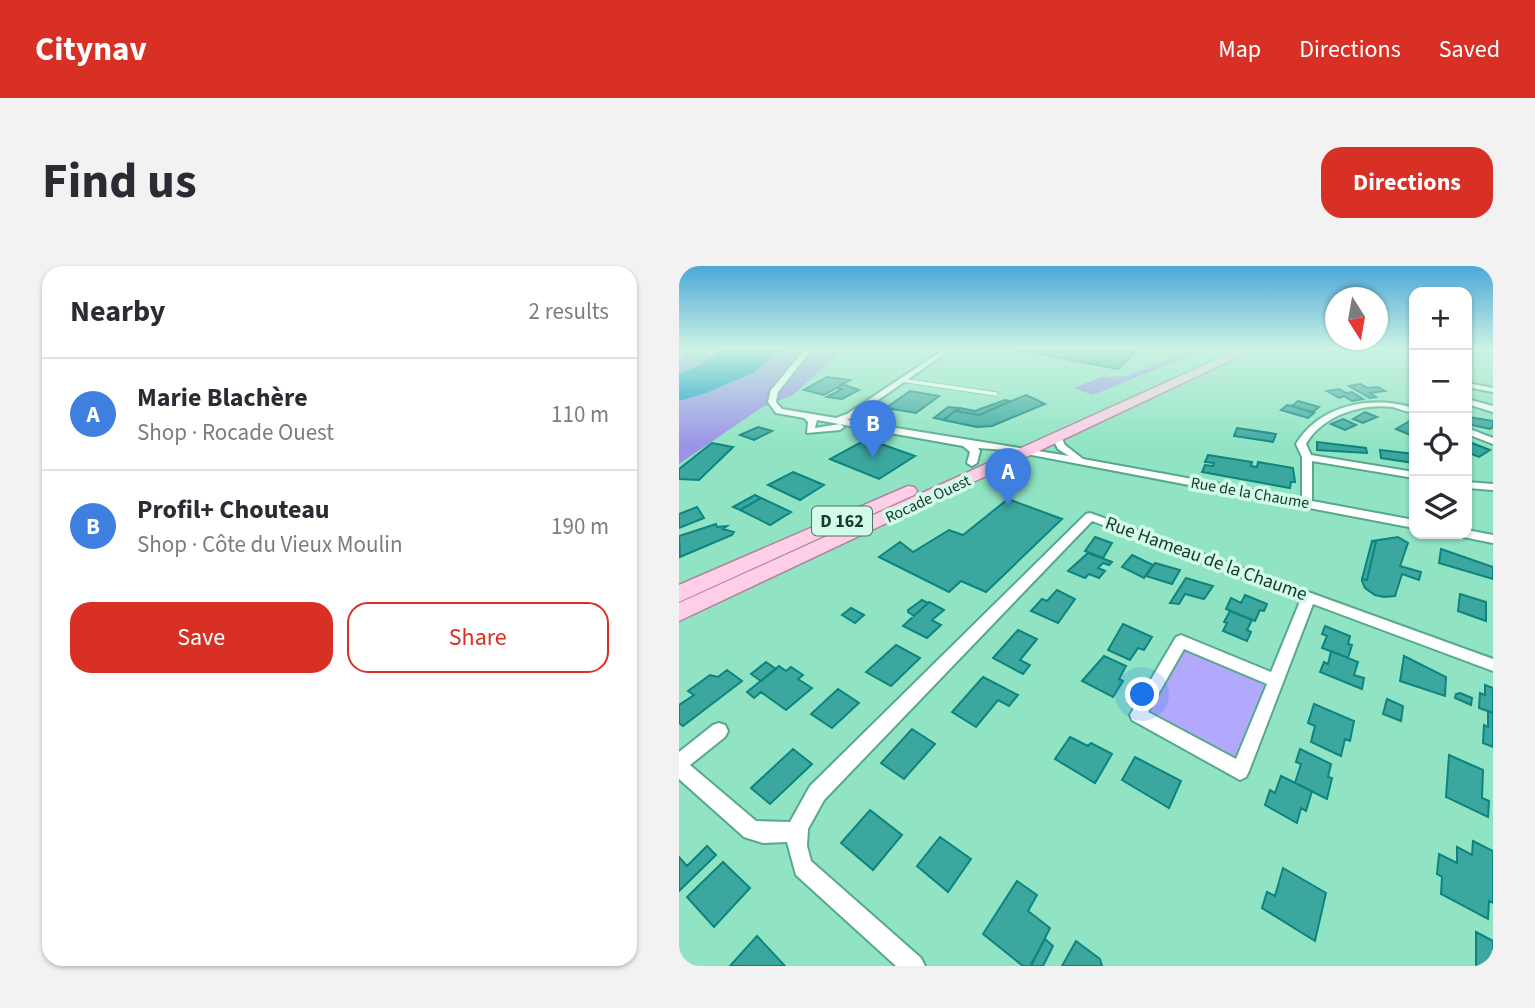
<!DOCTYPE html>
<meta charset="utf-8">
<style>
body{margin:0;font-family:"Source Sans 3",sans-serif;background:#f2f2f3;color:#2b2b33}
.controls{position:absolute;right:21px;top:21px;display:grid;overflow:hidden;border-radius:14px;box-shadow:0 2px 5px #0004}
.controls button{width:63px;height:63px;display:grid;place-items:center;padding:0;border:0;border-bottom:2px solid #e1e1e2;background:#fff;color:#2b2b33;font:35px sans-serif}
.compass{position:absolute;left:646px;top:21px;width:63px;height:63px;border-radius:50%;background:#fff;box-shadow:0 2px 5px #0004;rotate:169deg}
.you{position:absolute;left:464px;top:429px;width:24px;height:24px;margin:-18px;border:5px solid #fff;border-radius:50%;background:#1a73e8;box-shadow:0 0 0 10px #1a73e833}
.badge{display:grid;place-items:center;width:46px;height:46px;border-radius:50%;background:#d93025;color:#fff;font-size:23px;font-weight:700}
.pin{position:absolute;translate:-50% -58px;filter:drop-shadow(0 2px 4px #0008)}
.pin::after{content:'';position:absolute;top:37px;width:24px;height:21px;background:inherit;clip-path:polygon(0 0,100% 0,50% 100%)}
.list{margin:0;padding:0;list-style:none}
h2{display:flex;justify-content:space-between;align-items:center;height:91px;margin:0;padding:0 28px;font-size:30px}
h2 small{font-size:23px;font-weight:400;color:#7c7c81}
.list li{display:grid;grid-template-columns:46px 1fr auto;gap:21px;align-items:center;box-sizing:border-box;height:112px;padding:0 28px;border-top:2px solid #e1e1e2}
.list b{display:block;font-size:26px;white-space:nowrap}
.list p{margin:0;font-size:23px;white-space:nowrap;color:#7c7c81}
.list em{font-size:23px;font-style:normal;color:#7c7c81}
.actions{display:flex;gap:14px;padding:21px 28px}
.actions a{flex:1;padding:16px 0;border:2px solid #d93025;border-radius:21px;text-align:center;font-size:24px;color:#d93025}
.actions .main{background:#d93025;color:#fff}
.icon{flex:none;width:38px;height:38px;fill:none;stroke:currentColor;stroke-width:2;stroke-linecap:round;stroke-linejoin:round}
.map{position:relative;flex:none;width:814px;height:700px;overflow:hidden;border-radius:21px}
header{display:flex;align-items:center;gap:42px;box-sizing:border-box;height:98px;padding:0 35px;background:#d93025;color:#fff}
header strong{font-size:33px}
nav{display:flex;gap:38px;margin-inline-start:auto;font-size:24px}
.intro{display:flex;align-items:center;justify-content:space-between;box-sizing:border-box;height:168px;padding:0 42px}
h1{margin:0;font-size:49px}
.button{padding:18px 32px;border-radius:21px;background:#d93025;color:#fff;font-size:24px;font-weight:700}
main{display:flex;gap:42px;padding:0 42px}
aside{flex:1;background:#fff;border-radius:21px;box-shadow:0 2px 5px #0004}
.map>svg:first-child{display:block}
</style>
<header>
<strong>Citynav</strong>
<nav><a>Map</a><a>Directions</a><a>Saved</a></nav>
</header>
<div class="intro"><h1>Find us</h1><a class="button">Directions</a></div>
<main>
<aside>
<h2>Nearby<small>2 results</small></h2>
<ul class="list">
<li><span class="badge" style="background:#3f7fe0">A</span><div><b>Marie Blachère</b><p>Shop · Rocade Ouest</p></div><em>110 m</em></li>
<li><span class="badge" style="background:#3f7fe0">B</span><div><b>Profil+ Chouteau</b><p>Shop · Côte du Vieux Moulin</p></div><em>190 m</em></li>
</ul>
<div class="actions"><a class="main">Save</a><a>Share</a></div>
</aside>
<div class="map">
<svg width="814" height="700" viewBox="0 0 814 700">
<rect width="100%" height="100%" fill="#90e4c4"/>
<path fill="#b2a9fd" d="M505,382L586,418L557,492L468,447Z"/>
<path fill="#9c93e7" d="M9,82H20L17,90L37,89L20,100L0,107V97Z
M83,82H166L114,129L82,142L0,198V128Z
M517,82H529L414,129L395,122L422,111L449,110Z"/>
<path fill="#0195c1" d="M45,82H104L74,107L27,127L0,135V107L20,100Z"/>
<path fill="#3ca79f" stroke="#0d847d" stroke-width="2" d="M341,82H460L439,103L338,84Z
M148,111L171,114L145,129L125,124Z
M163,118L180,124L163,133L148,131L163,123L158,122Z
M681,118L689,122L699,121L706,125L691,127L697,131L691,132L670,120Z
M660,123L667,127L673,126L684,133L673,135L665,130L660,132L648,125Z
M231,125L260,130L237,147L207,142Z
M347,129L366,138L313,160L298,161L264,154L276,145L300,149Z
M326,134L331,135L300,149L277,145L281,142L296,145Z
M619,135L640,141L634,146L613,140Z
M608,139L613,140L635,147L629,152L602,144Z
M269,141L279,142L265,154L255,152Z
M686,146L698,151L684,157L674,153Z
M790,151L814,155V161L811,163L788,158Z
M664,153L677,159L666,164L652,158Z
M731,155L735,157L734,170L717,163Z
M79,161L93,165L75,174L61,169Z
M558,162L597,168L594,176L555,170Z
M188,173L236,190L200,213L151,193Z
M788,175L811,184L800,191L788,186Z
M638,176L687,182L688,187L638,184Z
M33,177L54,181L20,214L0,213V203Z
M701,184L735,188V197L702,192Z
M529,189L573,196L572,200L578,201L579,196L614,202L616,216H612L611,222L523,206L526,199L534,200L535,197L526,196Z
M114,206L145,219L121,234L89,219Z
M76,229L82,232L61,244L54,241Z
M82,232L112,246L91,259L61,244Z
M329,233L383,253L307,326L282,315L270,326L200,291L221,276L234,286L270,264L284,269Z
M18,241L25,252L0,262V248Z
M37,258L38,261L48,260L44,263L55,266L53,269L1,291L0,270Z
M416,271L433,277L424,292L406,285Z
M719,271L729,277L721,300L742,306L740,314L723,308L716,330L705,331L696,329L686,322L683,315V313L688,314L697,276L693,275Z
M693,275L697,276L688,314L683,313Z
M762,283L814,301V313L760,297Z
M409,287L433,296L430,299L424,297L419,302L426,305L420,312L410,308L406,312L389,305Z
M453,289L474,299L465,312L443,301Z
M476,297L501,304L493,318L467,310Z
M507,312L534,320L525,333L506,328L500,338L491,337Z
M378,324L396,333L379,357L352,345L363,333L368,335Z
M781,328L807,336V355L779,345Z
M566,329L588,338L585,345L581,344L576,355L547,343L552,332L562,337Z
M243,334L249,337L235,350L229,346V344Z
M250,336L265,344L253,354L262,359L248,372L224,360Z
M172,342L185,349L176,357L163,349Z
M551,345L573,354L568,364L572,366L568,375L544,365L548,357L545,356Z
M444,358L473,371L465,384L459,382L451,394L429,384Z
M646,360L671,370L669,378L673,379L669,392L643,382L648,370L643,368Z
M339,364L358,373L341,394L351,399L344,408L314,392Z
M217,379L241,392L212,420L187,406Z
M652,385L679,396L675,409L685,412L683,423L641,406L645,396L649,398Z
M425,390L447,400L440,413L444,415L434,431L403,415Z
M725,390L767,411L766,430L721,415Z
M87,396L97,403L82,415L72,408Z
M100,400L107,405L112,401L124,409L119,413L133,422L107,444L82,426L75,432L68,426Z
M48,404L63,415L4,460L0,457V439L15,429L9,425L31,409L39,411Z
M304,411L339,429L330,440L319,434L297,461L273,446Z
M806,419L814,422V447L800,442L801,427L806,429Z
M159,423L180,437L153,462L132,448Z
M781,427L793,432L792,439L776,432L777,428Z
M708,433L724,440L722,455L704,448Z
M635,438L675,455L671,475L666,473L662,490L632,476L636,460L629,457Z
M809,445L814,447V481L804,477L805,459L809,461Z
M233,463L256,478L225,513L202,497Z
M391,471L409,480L412,477L433,488L416,517L376,493Z
M114,483L133,498L91,538L72,522Z
M621,483L652,498L649,511L653,512L648,533L616,517L622,498L617,496Z
M770,489L804,504L803,532L810,535L809,551L767,531Z
M456,491L502,515L490,542L443,514Z
M602,510L633,525L627,545L622,542L618,557L586,539L591,524L596,527Z
M191,544L223,569L194,604L162,577Z
M261,571L292,593L269,626L238,600Z
M794,575L814,585V637L810,635L809,653L762,628L763,611L758,608L760,588L778,597V581L793,589Z
M28,580L37,589L0,625V591L8,600Z
M44,596L71,622L35,661L8,631Z
M604,602L647,627L636,675L583,642L588,626L596,630Z
M338,615L358,629L349,645L371,662L352,700H344L304,668Z
M797,666L814,675V700H797Z
M78,670L106,700H51Z
M366,673L374,680L364,700H354L352,698Z
M397,675L421,693L423,700H383Z"/>
<g fill="none" stroke-linecap="round" stroke-linejoin="round">
<g stroke="#56a98b" stroke-width="5">
<path id="service" d="M222,114L317,128"/>
</g>
<g stroke="#56a98b" stroke-width="4">
<path id="minor" d="M127,82H134L99,126L97,136L103,143L157,152L168,148L267,82H274L192,139L209,154V158H203L187,143L168,154L390,190L379,183L374,173L379,170L382,171L386,179L404,193L623,233V191L617,178C641,138 694,129 735,142V147C728,146 721,143 714,141C682,137 643,150 627,178L632,189L735,206V212L633,195V235L735,254V262L327,184L299,182L301,185L298,197L293,200L288,197L291,186L284,180L138,154L136,162L161,158L165,161L161,164L128,167L129,156L125,152L97,147L89,136L92,124Z
M788,117L814,122V126L788,121Z
M788,133L814,140V146L788,138Z
M788,162L814,172V178L788,168Z
M788,216L814,218V224L788,222Z
M411,247L814,393V405L634,338L570,505L567,511L561,514L453,454L451,449L497,371L502,369L592,406L622,333L413,255L145,534L129,563L128,580L132,595L242,692L246,700H217L117,609L108,576L84,577L65,571L0,513V486L34,459L40,457L46,459L49,465L46,471L11,499L77,555L111,556L131,520L407,248ZM505,383L588,418L557,493L469,446Z
M788,264L814,269V277L784,271L782,268H788Z"/>
</g>
<g stroke="#ac869b" stroke-width="3">
<path id="primary" d="M563,82H578L0,355V337Z
M229,220L235,221L238,225L235,229L0,336V319Z"/>
</g>
<use href="#service" stroke="#fff" stroke-width="3.5"/>
<use href="#minor" fill="#fff" fill-rule="evenodd"/>
<use href="#primary" fill="#fecfe7" fill-rule="evenodd"/>
</g>
<linearGradient id="sky" x2="0" y2="1"><stop stop-color="#4ba8d8"/><stop offset="0.46" stop-color="#cdf3e4"/><stop offset="1" stop-color="#cdf3e4" stop-opacity="0"/></linearGradient>
<rect width="814" height="180" fill="url(#sky)"/>
<g text-anchor="middle" dominant-baseline="central" stroke-width="7" stroke-linejoin="round" paint-order="stroke">
<g font-size="16" fill="#15392c" stroke="#d3fbea">
<text transform="translate(571 227) rotate(10)">Rue de la Chaume</text>
<text transform="translate(249 233) rotate(-25)">Rocade Ouest</text>
</g>
<rect fill="#d3fbea" stroke="#4e7365" stroke-width="2" x="133" y="240.5" width="60" height="29" rx="5"/>
<g font-size="18" font-weight="bold" fill="#15392c">
<text x="163" y="255">D 162</text>
</g>
<g font-size="19" fill="#15392c" stroke="#d3fbea">
<text transform="translate(527 293) rotate(20)">Rue Hameau de la Chaume</text>
</g>
</g>
</svg>
<div class="controls">
<button>+</button>
<button>−</button>
<button><svg class="icon" aria-label="locate" viewBox="0 0 24 24"><circle cx="12" cy="12" r="6"/><path d="M12 2v4M12 18v4M2 12h4M18 12h4"/></svg></button>
<button><svg class="icon" aria-label="layers" viewBox="0 0 24 24"><path d="M12 4l9 5-9 5-9-5zM3 14l9 5 9-5"/></svg></button>
</div>
<svg class="compass" viewBox="-18 -18 36 36"><path d="M0-13l5 13h-10z" fill="#e53935"/><path d="M0 13l5-13h-10z" fill="#7c7c81"/></svg>
<div class="you"></div>
<div class="pin badge" style="left:329px;top:240px;background:#3f7fe0">A</div>
<div class="pin badge" style="left:194px;top:192px;background:#3f7fe0">B</div>
</div>
</main>
